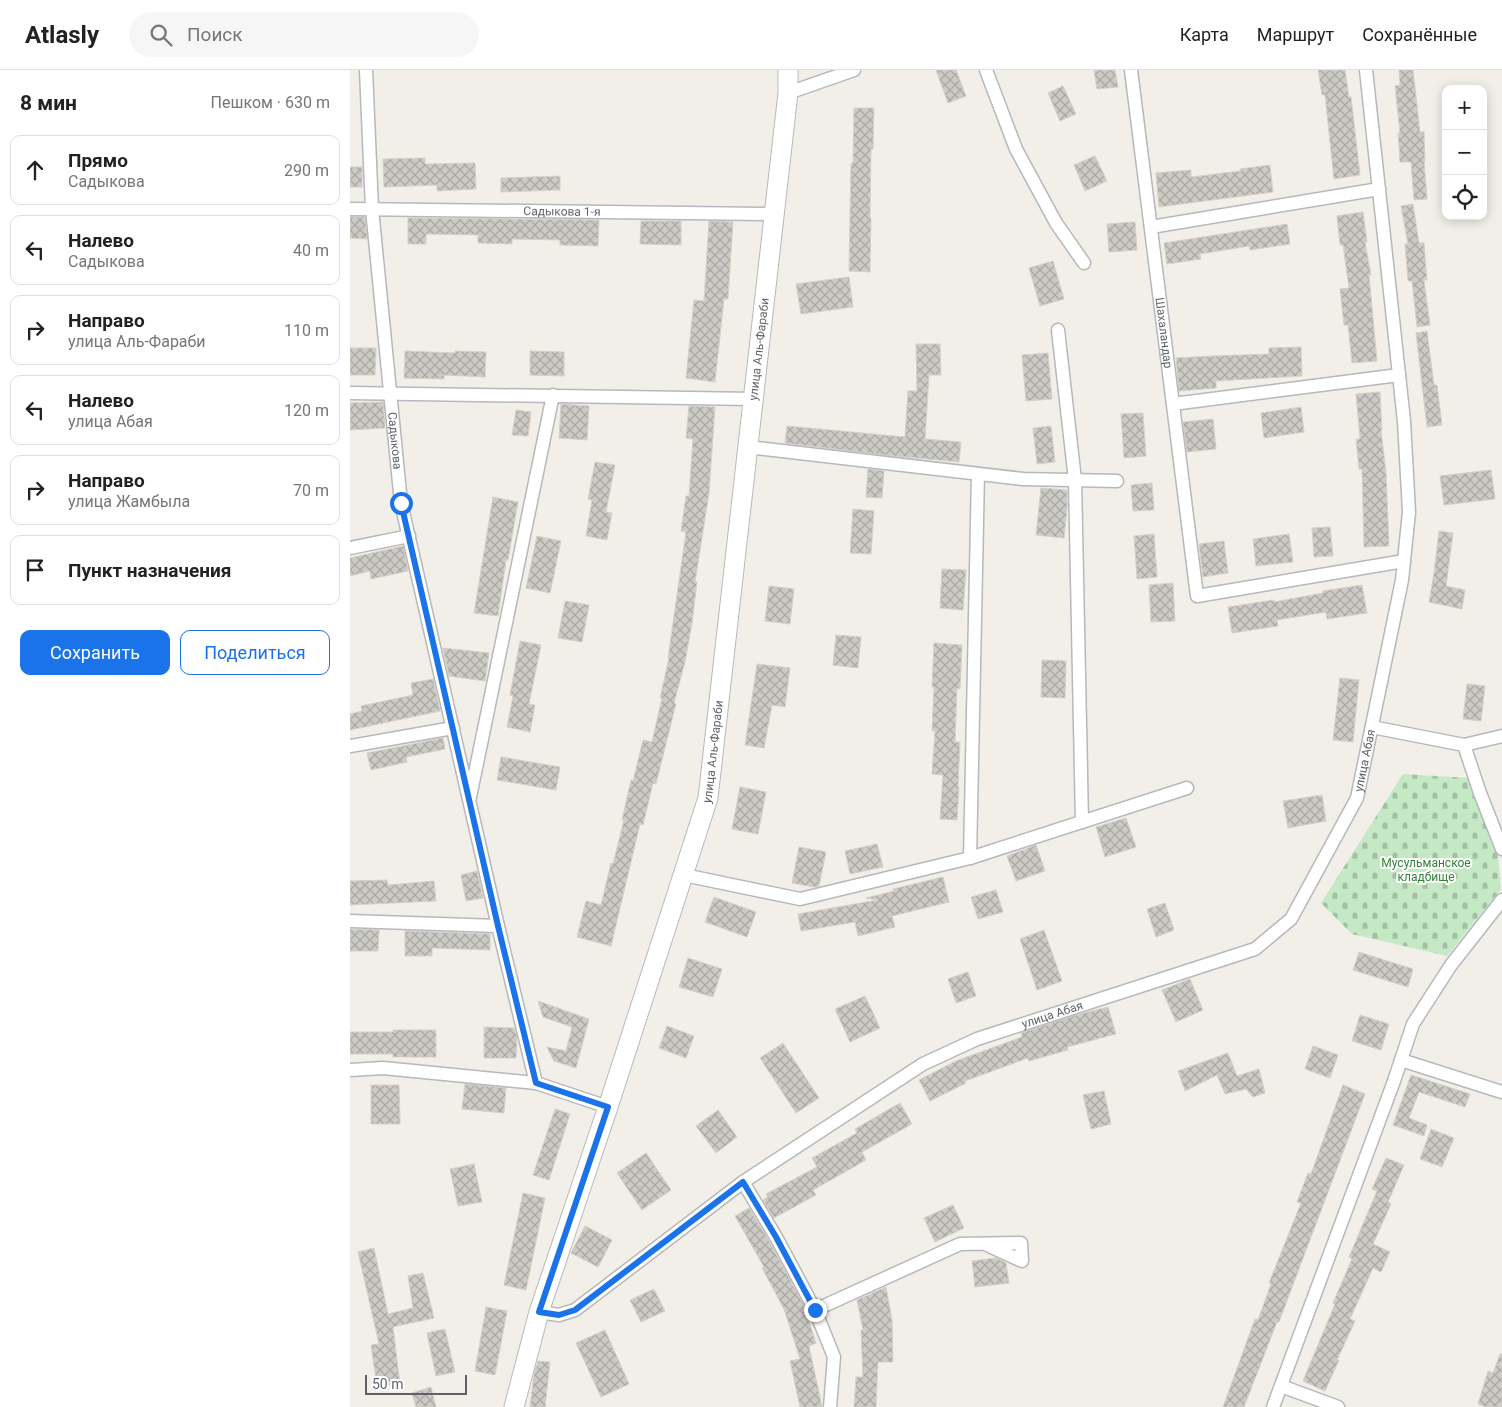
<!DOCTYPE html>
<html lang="ru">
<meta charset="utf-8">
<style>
body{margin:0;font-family:Roboto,sans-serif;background:#f6f6f6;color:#222}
.controls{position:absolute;right:15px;top:15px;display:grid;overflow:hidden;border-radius:10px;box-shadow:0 2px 12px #0003}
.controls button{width:45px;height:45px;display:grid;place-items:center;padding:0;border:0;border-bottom:1px solid #e0e0e0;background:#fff;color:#222;font:25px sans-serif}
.scale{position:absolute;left:15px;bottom:12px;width:102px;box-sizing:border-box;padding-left:5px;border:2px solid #5f6368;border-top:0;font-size:14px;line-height:18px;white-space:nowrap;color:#5f6368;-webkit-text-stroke:4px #fff;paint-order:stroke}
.stop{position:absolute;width:15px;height:15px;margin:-11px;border:4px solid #1a73e8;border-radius:50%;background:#fff}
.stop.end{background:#1a73e8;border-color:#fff;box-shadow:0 1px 5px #0008}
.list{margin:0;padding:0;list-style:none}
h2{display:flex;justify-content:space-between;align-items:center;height:65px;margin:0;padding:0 20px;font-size:21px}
h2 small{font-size:16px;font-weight:400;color:#767676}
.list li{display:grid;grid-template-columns:32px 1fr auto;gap:15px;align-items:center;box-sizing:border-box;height:70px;margin:0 10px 10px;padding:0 10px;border:1px solid #e0e0e0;border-radius:10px}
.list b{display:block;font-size:19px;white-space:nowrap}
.list p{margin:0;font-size:16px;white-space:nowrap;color:#767676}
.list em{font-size:16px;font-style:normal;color:#767676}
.actions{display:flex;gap:10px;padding:15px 20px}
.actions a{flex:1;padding:11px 0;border:1px solid #1a73e8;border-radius:10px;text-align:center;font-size:18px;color:#1a73e8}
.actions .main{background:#1a73e8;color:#fff}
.icon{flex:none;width:28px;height:28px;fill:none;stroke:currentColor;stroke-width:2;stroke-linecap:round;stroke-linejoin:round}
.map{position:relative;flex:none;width:1152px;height:1337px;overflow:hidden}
header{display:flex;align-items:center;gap:30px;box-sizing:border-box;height:70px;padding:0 25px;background:#fff;border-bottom:1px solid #e0e0e0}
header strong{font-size:24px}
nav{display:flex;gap:28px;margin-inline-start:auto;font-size:18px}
.search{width:350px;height:45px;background:#f6f6f6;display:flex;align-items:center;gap:12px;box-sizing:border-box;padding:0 18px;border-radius:28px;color:#767676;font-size:19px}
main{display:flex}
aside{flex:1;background:#fff}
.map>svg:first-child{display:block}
</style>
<header>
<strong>Atlasly</strong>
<div class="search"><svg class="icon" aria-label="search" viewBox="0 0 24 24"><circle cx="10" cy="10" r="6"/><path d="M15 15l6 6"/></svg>Поиск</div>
<nav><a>Карта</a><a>Маршрут</a><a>Сохранённые</a></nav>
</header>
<main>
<aside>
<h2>8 мин<small>Пешком · 630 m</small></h2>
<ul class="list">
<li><svg class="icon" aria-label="ahead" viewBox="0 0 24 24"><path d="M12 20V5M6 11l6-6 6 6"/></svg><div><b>Прямо</b><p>Садыкова</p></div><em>290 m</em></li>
<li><svg class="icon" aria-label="left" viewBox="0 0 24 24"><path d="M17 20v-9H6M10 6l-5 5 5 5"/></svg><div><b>Налево</b><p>Садыкова</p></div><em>40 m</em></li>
<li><svg class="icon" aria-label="right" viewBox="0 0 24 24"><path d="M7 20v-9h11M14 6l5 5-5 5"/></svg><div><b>Направо</b><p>улица Аль-Фараби</p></div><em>110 m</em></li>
<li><svg class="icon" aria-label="left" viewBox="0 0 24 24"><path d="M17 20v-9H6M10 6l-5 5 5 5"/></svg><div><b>Налево</b><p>улица Абая</p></div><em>120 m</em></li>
<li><svg class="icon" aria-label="right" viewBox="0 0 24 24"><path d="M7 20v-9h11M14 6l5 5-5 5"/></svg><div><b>Направо</b><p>улица Жамбыла</p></div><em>70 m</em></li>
<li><svg class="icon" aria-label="arrive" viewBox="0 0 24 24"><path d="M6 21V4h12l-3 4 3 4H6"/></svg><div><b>Пункт назначения</b></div></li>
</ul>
<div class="actions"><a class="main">Сохранить</a><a>Поделиться</a></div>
</aside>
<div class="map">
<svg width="1152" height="1337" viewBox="0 0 1152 1337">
<defs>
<pattern id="cemetery-stones" width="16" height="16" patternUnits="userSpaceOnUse" patternTransform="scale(1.25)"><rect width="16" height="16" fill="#c5e8c5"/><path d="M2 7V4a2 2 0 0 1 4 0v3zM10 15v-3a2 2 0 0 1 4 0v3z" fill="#a3c0a4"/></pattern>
<pattern id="building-cross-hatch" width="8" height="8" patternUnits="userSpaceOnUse" patternTransform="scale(1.25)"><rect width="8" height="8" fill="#cccac5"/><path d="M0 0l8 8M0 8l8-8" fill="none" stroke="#a9a8a4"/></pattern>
</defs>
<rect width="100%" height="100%" fill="#f1efe8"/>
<path fill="url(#cemetery-stones)" d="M1053,704L1120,708L1144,746L1151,819L1097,886L1002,864L971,833Z"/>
<path fill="url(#building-cross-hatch)" stroke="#d6d1c6" d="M586,0H606L616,26L598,33Z
M744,0H765L768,17L747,19Z
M968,0H995L999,27H1001L1010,105L984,109L975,25H972Z
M1049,0H1063L1070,62H1074L1075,91H1074L1077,129L1064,130L1061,92H1050L1048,63H1050L1045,16L1050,15Z
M713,16L726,44L710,51L698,23Z
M504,38H524L523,79H521L520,148H521L520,202L499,201L501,93H503Z
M745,86L757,111L735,121L724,95Z
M75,88V94L125,93L126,119L87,121V115L34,117L33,89Z
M920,95L923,122L809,137L806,103L841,100V107L891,101L890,99Z
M0,97H12V117H0Z
M210,106V120L151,122V108Z
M1063,134L1069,173H1074L1077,210H1074L1080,255L1067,257L1062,211H1058L1055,174H1058L1051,136Z
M1013,142L1017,172H1015L1021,205H1019L1027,291L1002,293L998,255H994L990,219L999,218L993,175H990L987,146Z
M0,147H15L17,169L0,168Z
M58,148L249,150L248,176L210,175V170L162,169V174L128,173V165L76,164V174H58Z
M291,151H331V175L290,174Z
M359,151L383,152L378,229H374L365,312L336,308L344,230L354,231Z
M785,152L787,180L759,182L757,154Z
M937,154L940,174L900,180L899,176L850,184L851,189L817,194L814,173Z
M703,191L714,229L690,236L679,198Z
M499,207L503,237L451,244L446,214Z
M1077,261L1084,315H1087L1092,355L1077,357L1066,263Z
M566,274H590L591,305H579L575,369L611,372L609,392L535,385L435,373L437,356L555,367L558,321H567Z
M951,277L952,306L866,311V318L829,321L826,288L863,286L919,284V278Z
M0,278H26L25,305H0Z
M55,281L105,283V281L136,282L135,307L94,305V309L54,308Z
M180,281L214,282V306L180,305Z
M698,283L702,329L676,331L672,285Z
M1030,322L1032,360H1031L1036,403L1039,476L1014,477L1012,399H1009L1006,369H1010L1006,324Z
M33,332L35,358L0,360V333Z
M211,334L239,336L237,370L209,368Z
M339,336L365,337L359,423L345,512H347L342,553L335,592L324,633L326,634L306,714L303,713L293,755L290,754L261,876L227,867L236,831L251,835L261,793L263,794L274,750H272L281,710L283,711L293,670L302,672L312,628H310L319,588H318L336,462L331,461L336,426H339L343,369L336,368Z
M951,337L954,362L914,368L911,343Z
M166,340L181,342L178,366L162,365Z
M793,343L796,386L774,388L771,344Z
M863,349L866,379L837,382L833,352Z
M701,356L705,392L687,394L683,358Z
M245,392L265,395L256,442L262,443L257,470L236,466L242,430L238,429Z
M518,399L534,401L532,428L516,427Z
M1141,400L1145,429L1094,435L1090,406Z
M802,413L804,440L783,441L781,415Z
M691,418L717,420V438L714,468L686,465Z
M143,427L168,432L158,490H156L148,546L124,543Z
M503,439L524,441L521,484L500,483Z
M980,457L983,486L964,487L962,458Z
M1089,461L1103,463L1096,516L1115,520L1112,539L1079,532L1084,503Z
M804,464L807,507L787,509L784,466Z
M939,464L943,492L906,496L903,469Z
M187,466L211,471L200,523L176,518Z
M874,471L878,503L853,507L849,474Z
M53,476L58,501L21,509L20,501L0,506V488Z
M592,499L616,500L613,540L590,538Z
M823,513L825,551L801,552L799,515Z
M1012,515L1017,543L977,549L976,542L927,550L928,556L882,563L878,537L924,530V532L973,523V521Z
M419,516L444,519L440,554L415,551Z
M215,531L239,535L232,572L208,568Z
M486,565L511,567L508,598L483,595Z
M170,571L191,575L179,634L185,635L180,662L157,657L163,626L160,625Z
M584,573L612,575L610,619L607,618L605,672H610L608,717H609L607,750L590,749L593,705L582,704L585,661H582L584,617H582Z
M93,578L139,583L135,611L99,606Z
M692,590L716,591L715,628L691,627Z
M407,594L440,598L435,637L422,635L414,678L395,675Z
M990,608L1009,610L1003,672L983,670Z
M83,609L90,641L0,660V644L12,641L11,636L63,625L61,613Z
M1117,614L1135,616L1131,651L1113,649Z
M93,668L95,679L56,687L57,692L21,700L17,683Z
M151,687L210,697L206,720L147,710Z
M390,717L416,722L408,764L382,759Z
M972,725L976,751L938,758L933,731Z
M776,748L786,777L755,787L746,757Z
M527,774L533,797L500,804L495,781Z
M686,775L695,801L666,811L657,786Z
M449,777L476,782L469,816L464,817L442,813Z
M127,801L133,828L116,831L111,805Z
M593,807L599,832L542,846L545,857L508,866L505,852L451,861L448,844L528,830L516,828L544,821L543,819Z
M37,810L38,815L84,811L86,831L0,835V811Z
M646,820L653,842L628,849L621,827Z
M364,827L406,842L397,867L355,852Z
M815,833L824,860L806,867L797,839Z
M0,859L29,860L28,881H0Z
M694,860L712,911L687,920L670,869Z
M55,861L140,864V880L82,878V886H55Z
M1009,882L1063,899L1058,917L1003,900Z
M338,888L372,899L363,927L329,917Z
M618,902L626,926L606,933L598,909Z
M840,909L853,940L826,952L812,920Z
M515,926L530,958L500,972L485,939Z
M188,931L239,949L226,998L204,991L197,977L216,981L222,957L193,947Z
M758,937L766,964L717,977L718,980L679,991L678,988L615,1011L616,1013L580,1031L569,1010L606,991L672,967L671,963L726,945Z
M1010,945L1039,954L1031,980L1002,971Z
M317,956L344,966L336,988L309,978Z
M134,957L164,958L167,967L166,988H134Z
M43,960H86V987H43V984H0V962H43Z
M433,973L469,1028L446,1043L410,988Z
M963,976L988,985L980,1008L955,999Z
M878,983L887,1006L909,999L915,1023L903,1027L896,1019L875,1024L867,1005L835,1021L828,1001Z
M1061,1005L1120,1024L1115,1037L1069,1022L1059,1048L1077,1055L1074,1066L1043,1055Z
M115,1014L156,1018L154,1043L112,1039Z
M21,1015H49L50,1054H21Z
M993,1015L1015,1024L929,1252H927L894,1337H873L905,1249L908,1250L921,1214L919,1213L951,1133L947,1132L958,1103L961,1104Z
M754,1021L761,1054L741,1059L733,1025Z
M550,1033L562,1054L512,1082L516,1090L463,1120L466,1125L424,1148L413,1130L418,1127L416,1124L467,1097L462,1088L507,1063L505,1059Z
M205,1039L220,1044L199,1110L183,1105Z
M368,1040L387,1067L366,1083L346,1056Z
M1081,1059L1104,1068L1092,1097L1070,1089Z
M296,1083L321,1120L292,1140L267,1103Z
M1036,1088L1054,1095L1038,1132L1041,1134L1023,1174L1040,1182L1031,1202L1023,1198L1000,1249L1005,1251L987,1290H989L975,1321L953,1311L985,1234L983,1233L1002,1189L999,1187L1027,1121L1022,1119Z
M124,1094L132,1132L108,1136L100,1099Z
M173,1123L195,1128L176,1220L154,1215Z
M603,1135L614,1158L585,1172L574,1148Z
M399,1138L419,1171L453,1234L466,1273L459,1276L472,1337H450L440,1291L450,1289L434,1239L412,1198L414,1197L385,1146Z
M235,1156L262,1170L248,1197L221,1183Z
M24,1178L38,1244L63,1238L58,1206L73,1203L84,1248L43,1257L50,1314L27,1317L21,1275L29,1274L8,1182Z
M646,1188L656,1193L659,1213L625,1217L622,1191Z
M536,1217L542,1250L543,1292H528L526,1337H504L506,1307H513L511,1260H513L507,1230Z
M304,1219L315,1241L291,1252L280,1230Z
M136,1237L157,1241L145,1305L125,1301Z
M95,1259L105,1302L86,1306L77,1263Z
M255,1260L279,1314L251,1327L226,1273Z
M1150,1284H1152V1337H1136L1128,1334L1138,1301L1143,1303Z
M188,1291L200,1292L195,1337H180L184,1305Z
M81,1317L86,1337H66L62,1323Z"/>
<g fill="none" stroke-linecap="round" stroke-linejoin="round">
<g stroke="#b5b8bc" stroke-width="15">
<g id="street">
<path id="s1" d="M16,0L22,139L51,433L148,856L186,1013L258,1037"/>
<path d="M636,0L666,79L706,153L734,193"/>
<path id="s2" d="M781,0L847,526L1054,491"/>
<path d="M438,23L504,0"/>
<path id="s3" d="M0,139L424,144"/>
<path d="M801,157L1029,119"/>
<path d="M708,260L725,410L732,752"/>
<path d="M0,323L404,329"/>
<path d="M823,334L1049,305"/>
<path d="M398,377L673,409L767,411"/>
<path d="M0,478L59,466"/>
<path d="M1022,657L1114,675L1152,666"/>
<path d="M1114,675L1130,723L1152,779"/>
<path d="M0,676L103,658"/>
<path d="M120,727L203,325"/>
<path d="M620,788L628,404"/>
<path d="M334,805L450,829L620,788L837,718"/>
<path d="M0,851L148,856"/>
<path d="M1051,990L1152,1022"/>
<path d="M0,1000L33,998L186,1013"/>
<path d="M393,1112L426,1167L465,1240L484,1287L480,1337"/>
<path d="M465,1240L610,1174L671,1173L672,1191L635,1174"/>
<path id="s4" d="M189,1242L209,1245L225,1240L393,1112L573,994L627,969L905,879L941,849L1007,728L1052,510L1059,442L1054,351L1016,0"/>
<path d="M931,1316L988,1337"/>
<path d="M923,1337L1044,1011L1063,954L1101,895L1152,830"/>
</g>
</g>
<g stroke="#b6babf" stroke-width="21">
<g id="secondary">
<path id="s5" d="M164,1337L189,1242L258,1037L358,728L438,23V0"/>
</g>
</g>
<use href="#street" stroke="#fff" stroke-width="12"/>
<use href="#secondary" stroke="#fff" stroke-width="19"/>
</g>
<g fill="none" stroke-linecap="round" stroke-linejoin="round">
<path stroke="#1a73e8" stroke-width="6" d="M51,433L148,856L186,1013L258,1037L189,1242L209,1245L225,1240L393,1112L426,1167L465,1240"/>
</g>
<g text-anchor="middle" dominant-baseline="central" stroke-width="4" stroke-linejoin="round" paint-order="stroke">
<g font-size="12" fill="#5f6368" stroke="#fff">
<text stroke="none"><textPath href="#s3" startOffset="212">Садыкова 1-я</textPath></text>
<text stroke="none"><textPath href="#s2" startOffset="265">Шахаландар</textPath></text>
<text stroke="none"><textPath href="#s5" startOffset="1091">улица Аль-Фараби</textPath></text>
<text stroke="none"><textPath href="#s1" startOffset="372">Садыкова</textPath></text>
<text stroke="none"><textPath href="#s5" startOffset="686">улица Аль-Фараби</textPath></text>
<text stroke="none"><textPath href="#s4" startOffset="1038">улица Абая</textPath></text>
<text stroke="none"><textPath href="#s4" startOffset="602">улица Абая</textPath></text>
</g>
<g font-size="12" fill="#348238" stroke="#fff">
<text x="1076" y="793">Мусульманское<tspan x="1076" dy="14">кладбище</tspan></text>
</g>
</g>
</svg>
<div class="controls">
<button>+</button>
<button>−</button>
<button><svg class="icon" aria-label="locate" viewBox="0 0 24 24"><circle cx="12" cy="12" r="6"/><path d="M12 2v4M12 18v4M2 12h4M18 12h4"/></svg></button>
</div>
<div class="scale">50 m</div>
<div class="stop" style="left:51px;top:433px"></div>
<div class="stop end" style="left:465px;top:1240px"></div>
</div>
</main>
